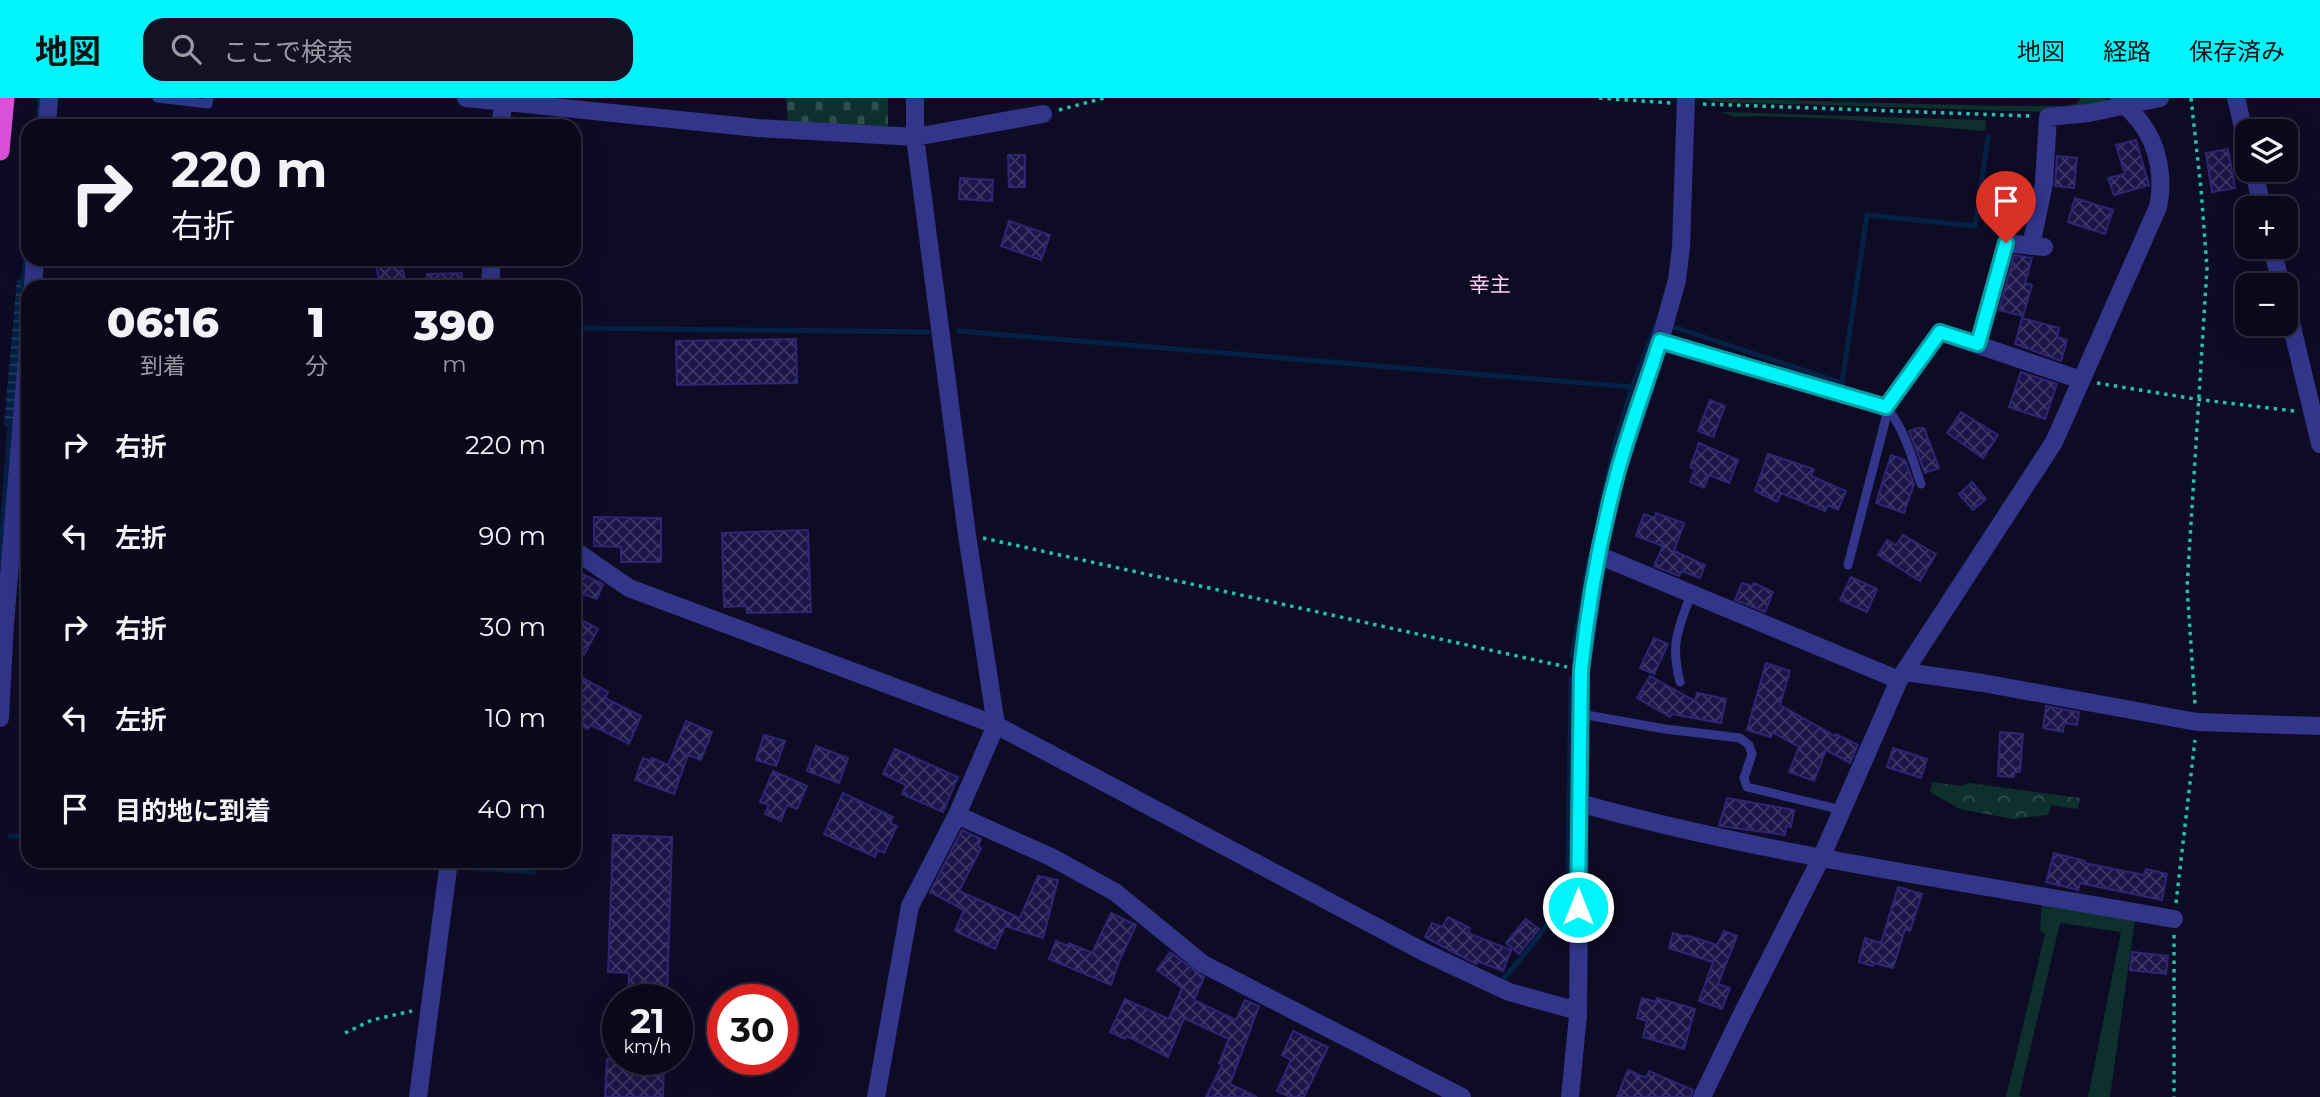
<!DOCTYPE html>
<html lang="ja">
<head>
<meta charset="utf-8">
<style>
  :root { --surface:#0a091c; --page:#131225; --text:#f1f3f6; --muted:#999aa3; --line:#2a2a3b; --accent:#00f5fb }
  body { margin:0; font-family:Montserrat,"Noto Sans JP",sans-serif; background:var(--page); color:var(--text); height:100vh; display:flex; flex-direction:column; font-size:26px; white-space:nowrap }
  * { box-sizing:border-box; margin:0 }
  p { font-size:23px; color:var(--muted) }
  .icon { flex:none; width:38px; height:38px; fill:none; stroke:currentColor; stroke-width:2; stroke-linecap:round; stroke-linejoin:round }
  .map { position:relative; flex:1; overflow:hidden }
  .side { position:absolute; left:21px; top:182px; width:560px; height:588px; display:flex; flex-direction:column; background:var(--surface); border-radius:21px; box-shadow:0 7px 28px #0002,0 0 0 2px var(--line) }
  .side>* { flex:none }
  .guide { position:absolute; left:21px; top:21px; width:560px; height:147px; border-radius:21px; box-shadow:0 7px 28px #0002,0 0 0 2px var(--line); background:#0a091c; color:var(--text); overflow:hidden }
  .controls { position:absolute; left:2235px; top:21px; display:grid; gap:14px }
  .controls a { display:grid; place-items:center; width:63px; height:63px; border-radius:14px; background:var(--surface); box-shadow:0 7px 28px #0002,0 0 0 2px var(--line); font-size:35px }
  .speed { position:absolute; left:602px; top:886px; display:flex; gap:14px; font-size:35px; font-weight:700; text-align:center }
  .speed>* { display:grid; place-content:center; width:91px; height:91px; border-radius:50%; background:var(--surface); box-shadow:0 7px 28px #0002,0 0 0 2px var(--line); line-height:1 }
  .speed small { font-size:18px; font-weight:400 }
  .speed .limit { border:10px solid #d22; background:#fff; color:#111 }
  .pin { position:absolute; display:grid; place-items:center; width:60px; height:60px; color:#fff; margin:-72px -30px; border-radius:50% 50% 50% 0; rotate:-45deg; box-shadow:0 0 7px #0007 }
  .pin .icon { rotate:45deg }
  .me { position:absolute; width:77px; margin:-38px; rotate:0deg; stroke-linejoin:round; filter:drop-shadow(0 0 5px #0008) }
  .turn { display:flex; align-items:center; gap:24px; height:147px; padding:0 35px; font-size:32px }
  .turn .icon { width:91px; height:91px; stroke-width:2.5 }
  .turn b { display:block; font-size:49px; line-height:60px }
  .eta { display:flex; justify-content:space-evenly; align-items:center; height:119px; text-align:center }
  .eta b { font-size:42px; font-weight:800; line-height:49px }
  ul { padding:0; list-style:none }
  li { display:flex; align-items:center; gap:21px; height:91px; padding:0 35px }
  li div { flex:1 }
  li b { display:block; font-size:26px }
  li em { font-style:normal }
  header { display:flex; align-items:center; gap:42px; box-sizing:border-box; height:98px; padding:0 35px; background:var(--accent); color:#111 }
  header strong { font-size:33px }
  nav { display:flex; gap:38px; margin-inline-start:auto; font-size:24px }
  .search { width:490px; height:63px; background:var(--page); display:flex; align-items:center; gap:18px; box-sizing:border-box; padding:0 24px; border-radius:21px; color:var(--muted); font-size:26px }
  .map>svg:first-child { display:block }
</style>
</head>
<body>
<header>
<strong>地図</strong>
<div class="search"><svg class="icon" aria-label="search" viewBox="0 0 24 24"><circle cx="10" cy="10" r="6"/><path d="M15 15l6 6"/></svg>ここで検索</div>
<nav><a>地図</a><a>経路</a><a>保存済み</a></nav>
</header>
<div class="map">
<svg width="2320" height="999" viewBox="0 0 2320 999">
  <defs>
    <pattern id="forest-crowns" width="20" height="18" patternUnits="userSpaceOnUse" patternTransform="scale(1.75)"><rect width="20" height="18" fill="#0e302c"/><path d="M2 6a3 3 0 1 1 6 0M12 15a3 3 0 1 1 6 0" fill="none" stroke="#304d4c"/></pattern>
    <pattern id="cemetery-stones" width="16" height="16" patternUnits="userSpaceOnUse" patternTransform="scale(1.75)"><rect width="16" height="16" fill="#0e302c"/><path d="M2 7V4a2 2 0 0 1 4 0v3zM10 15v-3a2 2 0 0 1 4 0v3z" fill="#304d4c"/></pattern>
    <pattern id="water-rules" width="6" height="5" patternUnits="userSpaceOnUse" patternTransform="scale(1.75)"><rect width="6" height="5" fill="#042146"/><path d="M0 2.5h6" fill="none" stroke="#284062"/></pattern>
    <pattern id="building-cross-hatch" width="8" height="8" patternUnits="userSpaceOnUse" patternTransform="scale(1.75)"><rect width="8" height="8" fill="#1c1648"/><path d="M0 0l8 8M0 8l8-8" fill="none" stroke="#3c3763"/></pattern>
  </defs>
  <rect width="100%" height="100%" fill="#0e0c25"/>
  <path fill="#0e302c" d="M 1703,0 L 1997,8 L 2067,8 L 2078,5 L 2080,0 L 2106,0 L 2104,6 L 2053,14 L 1715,4 Z
    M 1721,14 L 1986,22 L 1985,33 L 1839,21 L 1756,18 L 1735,19 Z
    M 2042,805 L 2135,822 L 2110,999 L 2088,999 L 2121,834 L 2060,825 L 2019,998 L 2024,999 L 2006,999 L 2045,836 L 2040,833 Z"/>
  <path fill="url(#forest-crowns)" d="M 1932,684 L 1961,688 L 1969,685 L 2080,700 L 2078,711 L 2051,707 L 2048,717 L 2013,721 L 1960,711 L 1930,694 Z"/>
  <path fill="url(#cemetery-stones)" d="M 786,0 L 888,0 L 888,31 L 788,25 Z"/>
  <path fill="url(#water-rules)" d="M 28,179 L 16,328 L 4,327 L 17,182 Z"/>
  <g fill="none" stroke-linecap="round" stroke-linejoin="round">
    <path stroke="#042146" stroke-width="5" d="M 38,28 L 40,0
      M 47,185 L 76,189
      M 23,187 L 28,134
      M 1674,229 L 1842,285 L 1867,117 L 1975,128 L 1988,39
      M 574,230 L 928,234
      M 959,233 L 1632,289 L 1657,225
      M 1600,410 L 1617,338 L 1632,289
      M 0,466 L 10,323
      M 1572,558 L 1589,461
      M 10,738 L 28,739
      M 377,763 L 435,767
      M 461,769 L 533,774 L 533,763
      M 1502,883 C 1529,850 1559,820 1568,778 L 1571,580"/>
  </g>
  <path fill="url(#building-cross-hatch)" stroke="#2f2577" stroke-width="2" d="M 2136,42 L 2149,87 L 2114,97 L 2108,80 L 2125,76 L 2116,47 Z
    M 2228,51 L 2235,90 L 2212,94 L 2206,55 Z
    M 1008,57 L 1025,57 L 1025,89 L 1009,89 Z
    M 2057,58 L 2077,60 L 2074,90 L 2055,88 Z
    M 960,80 L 993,82 L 992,103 L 959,101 Z
    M 2075,100 L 2113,112 L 2105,136 L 2068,124 Z
    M 1009,123 L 1050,137 L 1041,162 L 1001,148 Z
    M 2014,157 L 2032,160 L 2025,185 L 2032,187 L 2023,218 L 1999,212 Z
    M 374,161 L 400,161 L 407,189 L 381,189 Z
    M 462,175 L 462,189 L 428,189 L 427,176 Z
    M 2022,220 L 2059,230 L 2057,239 L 2067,242 L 2061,263 L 2015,246 Z
    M 796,241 L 797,285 L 677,287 L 676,243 Z
    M 2021,274 L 2057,286 L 2045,321 L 2009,309 Z
    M 1710,302 L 1725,308 L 1713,339 L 1698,333 Z
    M 1961,314 L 1998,337 L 1983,360 L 1947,335 Z
    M 1918,330 L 1924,330 L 1939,370 L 1925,375 L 1909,333 Z
    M 1699,345 L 1738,362 L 1729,385 L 1709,377 L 1704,390 L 1690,384 L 1695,371 L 1690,369 Z
    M 1768,356 L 1814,371 L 1811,378 L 1846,393 L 1838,412 L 1828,407 L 1825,413 L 1781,395 L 1777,404 L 1755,393 Z
    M 1891,357 L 1905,362 L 1914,386 L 1904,415 L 1876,405 Z
    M 1972,384 L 1986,401 L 1973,412 L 1959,396 Z
    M 1656,415 L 1684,425 L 1674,453 L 1705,467 L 1700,480 L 1682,473 L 1679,478 L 1654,468 L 1663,448 L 1636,438 L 1644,416 L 1655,420 Z
    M 594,419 L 661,420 L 661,464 L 621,464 L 621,449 L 594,448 Z
    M 808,432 L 811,514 L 747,515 L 746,508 L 724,509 L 722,435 Z
    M 1903,437 L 1936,456 L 1920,483 L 1878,457 L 1887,442 L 1896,447 Z
    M 580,475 L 603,486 L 597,501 L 574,493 Z
    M 1851,479 L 1877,491 L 1867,514 L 1840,502 Z
    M 1742,485 L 1752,488 L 1754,485 L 1773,494 L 1765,514 L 1735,502 Z
    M 574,518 L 598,531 L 584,557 L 574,552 Z
    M 1654,540 L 1668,546 L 1654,576 L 1640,570 Z
    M 1766,565 L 1790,573 L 1780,607 L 1835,638 L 1836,636 L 1858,647 L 1850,665 L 1826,652 L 1814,683 L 1789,674 L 1799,649 L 1772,634 L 1771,639 L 1747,632 Z
    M 579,578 L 608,594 L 605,600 L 641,618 L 629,646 L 591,627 L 588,631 L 574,624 L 574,588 Z
    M 1650,578 L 1695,603 L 1697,595 L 1726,601 L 1721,625 L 1672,616 L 1670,619 L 1637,600 Z
    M 2046,608 L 2079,614 L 2077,627 L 2064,625 L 2063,634 L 2043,630 Z
    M 686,623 L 712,634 L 701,662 L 688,657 L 674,696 L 635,682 L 643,660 L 651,663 L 652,660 L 668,667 Z
    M 2000,634 L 2023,636 L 2020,674 L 2014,674 L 2014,679 L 1998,678 Z
    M 764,637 L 785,643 L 776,668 L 756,662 Z
    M 816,648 L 848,660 L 839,685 L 807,673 Z
    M 1893,650 L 1927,661 L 1921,680 L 1887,669 Z
    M 895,651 L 958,679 L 943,714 L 902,696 L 906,687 L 883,676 Z
    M 773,673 L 807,688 L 797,711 L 787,707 L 781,723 L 765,716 L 769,707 L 760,704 Z
    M 843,695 L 893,719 L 890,725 L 897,728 L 884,755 L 878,752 L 875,759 L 824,736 Z
    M 1727,700 L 1794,712 L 1791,729 L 1786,728 L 1785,737 L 1719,728 Z
    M 962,732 L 981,741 L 978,749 L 981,750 L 959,793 L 1020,820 L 1038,778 L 1058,782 L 1043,840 L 1005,828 L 995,851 L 955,833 L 964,812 L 930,794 Z
    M 613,737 L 672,739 L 667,901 L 628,901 L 629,875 L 608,874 Z
    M 2054,755 L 2085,763 L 2085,765 L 2144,777 L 2146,771 L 2167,776 L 2162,802 L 2080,785 L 2078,792 L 2046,784 Z
    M 1898,789 L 1922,796 L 1910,833 L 1905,831 L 1893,870 L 1874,865 L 1873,868 L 1859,864 L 1865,840 L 1881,845 Z
    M 1111,815 L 1136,827 L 1118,866 L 1111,887 L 1049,861 L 1056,843 L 1068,848 L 1069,845 L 1092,855 Z
    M 1448,819 L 1470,830 L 1468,835 L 1511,852 L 1503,873 L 1477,863 L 1476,866 L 1425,839 L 1432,825 L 1442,829 Z
    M 1526,821 L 1539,831 L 1519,856 L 1506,845 Z
    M 1724,833 L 1737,838 L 1718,886 L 1730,890 L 1722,911 L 1699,903 L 1713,864 L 1669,850 L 1673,835 L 1686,839 L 1686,837 L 1717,847 Z
    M 1170,854 L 1204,879 L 1194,902 L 1236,922 L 1245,902 L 1259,908 L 1230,986 L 1257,999 L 1206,999 L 1222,967 L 1219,965 L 1229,941 L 1184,920 L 1168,959 L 1127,938 L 1125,941 L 1110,934 L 1125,901 L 1169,921 L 1182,890 L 1157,872 Z
    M 2132,854 L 2168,858 L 2166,876 L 2130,872 Z
    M 1642,900 L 1656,904 L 1657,900 L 1695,911 L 1684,951 L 1643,939 L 1647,923 L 1637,920 Z
    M 1293,933 L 1328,949 L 1304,999 L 1290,999 L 1277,993 L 1291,962 L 1282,957 Z
    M 607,961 L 664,961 L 663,999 L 605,999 Z
    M 1628,972 L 1646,980 L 1649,973 L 1693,992 L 1691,999 L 1617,999 Z"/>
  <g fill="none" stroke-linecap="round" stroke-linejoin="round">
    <path stroke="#21c2ac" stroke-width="3.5" stroke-dasharray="3.5 5" stroke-linecap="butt" d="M 1599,0 L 1671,5
      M 2191,0 L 2201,91 L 2207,170 L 2187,489 L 2195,606
      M 1703,6 L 2031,18
      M 1059,12 L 1104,0
      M 2097,285 L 2195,301 L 2294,313
      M 983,440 L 1567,569
      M 2176,805 L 2195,642
      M 2174,837 L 2174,999
      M 345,935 L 372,922 L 412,913"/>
    <path stroke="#323589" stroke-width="9" d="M 157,0 L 208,6 L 209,0
      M 1887,310 C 1905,332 1912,360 1921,386
      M 1848,467 L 1887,316 L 1886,309
      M 1680,584 C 1670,545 1678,532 1691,496
      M 1581,616 L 1665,631 L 1740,640 L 1749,647 L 1752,656 L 1744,680 L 1747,689 L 1842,712"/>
    <path stroke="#323589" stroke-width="18" d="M 466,0 L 758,30 L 915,39 L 1043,16
      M 47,28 L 49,0
      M 501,28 L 503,0
      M 2031,148 L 2044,85 L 2048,19 L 2089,15 L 2160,0
      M 33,189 L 35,161
      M 490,189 L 492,161
      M 1660,243 L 1886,309 L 1940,234 L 2081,282
      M 1978,246 L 2006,145 L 2044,149
      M 574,452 L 629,490 L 996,627 L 1424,854 L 1509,894 L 1578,913
      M 1598,457 L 1899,582
      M 1905,574 L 1983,585 L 2197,624 L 2320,628
      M 0,620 L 5,526 L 28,249
      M 1579,705 C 1774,759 1975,785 2174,821
      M 957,717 L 1051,759 L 1115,794 L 1203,866 L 1462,999
      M 418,999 L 449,763
      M 876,999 L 910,808 L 957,717 L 996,627 L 967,437 L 915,39 L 915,0
      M 1570,999 L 1578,917 L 1581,572 L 1598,457 L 1617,375 L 1660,243 L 1677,182 L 1681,149 L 1686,0
      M 1702,999 L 1741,918 L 1821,760 L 1899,582 L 2054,344 L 2158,109 C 2164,82 2159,48 2141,25 C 2135,16 2126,9 2119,0"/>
    <path stroke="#323589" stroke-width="18" d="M 2236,0 L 2247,46
      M 2253,72 L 2263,110
      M 2272,149 L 2281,187
      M 2286,204 L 2320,346"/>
    <path stroke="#d951d7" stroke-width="19" d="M 0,53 L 5,0"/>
  </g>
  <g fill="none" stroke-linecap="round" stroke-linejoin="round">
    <defs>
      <path id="route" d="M 1578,809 L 1581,572 C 1588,506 1600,440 1617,376 C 1629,331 1646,287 1660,243 L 1886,309 L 1940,234 L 1978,246 L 2006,145"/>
    </defs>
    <use href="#route" stroke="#009fa3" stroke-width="18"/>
    <use href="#route" stroke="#00f5fb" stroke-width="12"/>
  </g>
  <g text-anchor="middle" stroke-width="7" stroke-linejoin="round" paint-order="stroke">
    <g font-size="21" fill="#ffd2f2" stroke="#0e0c25">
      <text x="1490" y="194">幸主</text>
    </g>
  </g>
</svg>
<div class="controls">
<a><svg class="icon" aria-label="layers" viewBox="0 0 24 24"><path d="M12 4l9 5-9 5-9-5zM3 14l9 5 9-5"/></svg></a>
<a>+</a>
<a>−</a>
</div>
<div class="speed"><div>21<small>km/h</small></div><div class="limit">30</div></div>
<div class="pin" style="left:2006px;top:145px;background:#d93025"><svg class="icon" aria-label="arrive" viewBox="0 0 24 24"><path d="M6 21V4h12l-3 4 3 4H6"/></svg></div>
<svg class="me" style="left:1578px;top:809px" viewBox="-20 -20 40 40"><circle r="17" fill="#00f5fb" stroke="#fff" stroke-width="3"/><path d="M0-11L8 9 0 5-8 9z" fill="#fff"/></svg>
<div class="guide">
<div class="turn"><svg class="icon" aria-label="right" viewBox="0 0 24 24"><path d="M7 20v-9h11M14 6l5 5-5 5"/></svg><div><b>220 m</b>右折</div></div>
</div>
<section class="side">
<div class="eta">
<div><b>06:16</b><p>到着</p></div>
<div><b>1</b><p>分</p></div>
<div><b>390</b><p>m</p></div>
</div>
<ul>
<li><svg class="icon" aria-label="right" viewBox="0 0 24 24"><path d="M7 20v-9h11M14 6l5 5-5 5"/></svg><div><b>右折</b></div><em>220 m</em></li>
<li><svg class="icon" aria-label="left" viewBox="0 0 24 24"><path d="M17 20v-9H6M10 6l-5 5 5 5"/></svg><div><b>左折</b></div><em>90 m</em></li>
<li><svg class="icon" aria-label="right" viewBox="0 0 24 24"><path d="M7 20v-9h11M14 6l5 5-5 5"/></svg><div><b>右折</b></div><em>30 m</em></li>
<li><svg class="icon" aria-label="left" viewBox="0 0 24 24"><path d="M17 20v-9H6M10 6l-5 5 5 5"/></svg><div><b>左折</b></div><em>10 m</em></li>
<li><svg class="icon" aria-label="arrive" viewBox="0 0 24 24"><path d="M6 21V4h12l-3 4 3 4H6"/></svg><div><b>目的地に到着</b></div><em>40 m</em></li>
</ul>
</section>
</div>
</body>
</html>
